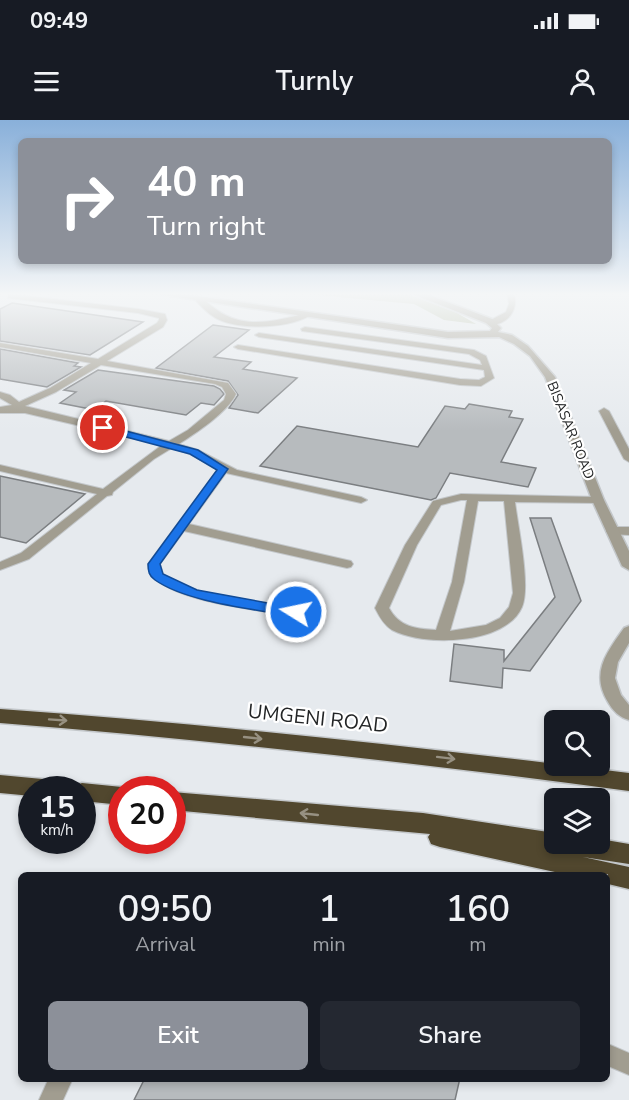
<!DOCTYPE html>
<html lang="en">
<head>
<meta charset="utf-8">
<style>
  :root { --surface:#171b24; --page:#242831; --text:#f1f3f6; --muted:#9ea1a6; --accent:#8c9099 }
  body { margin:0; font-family:"Nunito Sans",sans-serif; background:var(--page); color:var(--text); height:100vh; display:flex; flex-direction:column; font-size:22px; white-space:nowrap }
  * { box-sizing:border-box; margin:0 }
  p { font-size:20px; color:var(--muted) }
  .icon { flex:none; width:33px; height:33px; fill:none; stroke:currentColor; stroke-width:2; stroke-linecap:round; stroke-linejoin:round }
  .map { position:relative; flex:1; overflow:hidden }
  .sheet { position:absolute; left:18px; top:752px; width:592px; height:210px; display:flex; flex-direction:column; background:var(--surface); border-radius:9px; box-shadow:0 3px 9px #0003 }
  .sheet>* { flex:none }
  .guide { position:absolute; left:18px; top:18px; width:594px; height:126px; border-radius:9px; box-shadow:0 3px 9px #0003; background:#8c9099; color:#fff; overflow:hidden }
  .tools { position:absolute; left:544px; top:590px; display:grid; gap:12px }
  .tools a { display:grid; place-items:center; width:66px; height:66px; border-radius:9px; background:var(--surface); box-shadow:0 3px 9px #0003; font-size:30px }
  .speed { position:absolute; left:18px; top:656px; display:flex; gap:12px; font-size:30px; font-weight:700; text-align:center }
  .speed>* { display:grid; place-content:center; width:78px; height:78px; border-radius:50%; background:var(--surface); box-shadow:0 3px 9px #0003; line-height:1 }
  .speed small { font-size:15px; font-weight:400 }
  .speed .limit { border:9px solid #d22; background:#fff; color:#111 }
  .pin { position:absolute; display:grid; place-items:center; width:51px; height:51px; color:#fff; margin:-26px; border:3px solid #fff; border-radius:50%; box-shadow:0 2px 6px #0007 }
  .me { position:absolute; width:66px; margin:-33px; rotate:280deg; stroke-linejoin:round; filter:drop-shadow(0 0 4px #0008) }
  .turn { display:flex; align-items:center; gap:21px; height:126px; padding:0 30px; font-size:27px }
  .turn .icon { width:78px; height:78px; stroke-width:2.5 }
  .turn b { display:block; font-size:42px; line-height:51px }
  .eta { display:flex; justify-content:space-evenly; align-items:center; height:102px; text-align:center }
  .eta b { font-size:36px; font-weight:600; line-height:42px }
  .action { display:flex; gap:12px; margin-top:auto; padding:12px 30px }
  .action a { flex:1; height:69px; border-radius:9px; background:var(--accent); color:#fff; font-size:24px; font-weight:600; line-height:69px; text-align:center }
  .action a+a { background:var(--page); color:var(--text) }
  .status { display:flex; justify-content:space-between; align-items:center; height:42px; padding:0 30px; background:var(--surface); direction:ltr }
  .status svg { height:16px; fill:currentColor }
  header { display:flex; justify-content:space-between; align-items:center; height:78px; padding:0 30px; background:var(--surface); font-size:27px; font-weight:600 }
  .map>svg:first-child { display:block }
</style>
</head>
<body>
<div class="status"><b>09:49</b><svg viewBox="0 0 49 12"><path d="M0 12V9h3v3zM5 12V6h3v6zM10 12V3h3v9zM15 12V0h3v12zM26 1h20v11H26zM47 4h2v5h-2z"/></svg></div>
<header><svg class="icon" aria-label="menu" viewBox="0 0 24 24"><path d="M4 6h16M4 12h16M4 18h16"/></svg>Turnly<svg class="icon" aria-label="person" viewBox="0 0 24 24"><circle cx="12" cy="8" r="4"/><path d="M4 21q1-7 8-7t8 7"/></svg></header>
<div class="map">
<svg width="629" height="980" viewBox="0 0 629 980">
  <rect width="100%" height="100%" fill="#e6eaee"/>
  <path fill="#b7bea5" d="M 295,173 L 405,173 L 457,193 L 476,204 L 444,200 L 414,184 Z"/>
  <path fill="#b7bbbe" stroke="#7b7e81" stroke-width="1.5" d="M 12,183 L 143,202 L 90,235 L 0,221 L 0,189 Z
    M 213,205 L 249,210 L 214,237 L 251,242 L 243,249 L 297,258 L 258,293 L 229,288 L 238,275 L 228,261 L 156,248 Z
    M 0,229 L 78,243 L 74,246 L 81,247 L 47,267 L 0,259 Z
    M 98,250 L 214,266 L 220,269 L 224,274 L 214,285 L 201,283 L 186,295 L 106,281 L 95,290 L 60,283 L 76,272 L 64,270 Z
    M 469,284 L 512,291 L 509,297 L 523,299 L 501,342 L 536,348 L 528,367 L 450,353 L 436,378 L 431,380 L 260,346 L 297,306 L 418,327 L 445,286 L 465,289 Z
    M 0,356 L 85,374 L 26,423 L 0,417 Z
    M 530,398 L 551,398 L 581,481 L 530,551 L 503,548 L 502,568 L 450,561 L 454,524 L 504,530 L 504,541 L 555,477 Z
    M 145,958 L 460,958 L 455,980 L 134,980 Z"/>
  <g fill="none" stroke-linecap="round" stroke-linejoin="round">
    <defs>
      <path id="lane" d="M 507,173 L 514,173 C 519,191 507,205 489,205 L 489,201 L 506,192 L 509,184 Z
        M 11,174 L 138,189 L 165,194 L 167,200 L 163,207 L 107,241 L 228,263 L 236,274 C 228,292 196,313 179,324 L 198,330 L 237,350 L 361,377 L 367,380 L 361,383 L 226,353 L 189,404 L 351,441 L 353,444 L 351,447 L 347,448 L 184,411 L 160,444 L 163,454 C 201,479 252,481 296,488 L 303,492 L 296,496 C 266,491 149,481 148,444 L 218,349 L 190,334 L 172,328 L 154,339 L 113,372 L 112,375 L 107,376 L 29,439 L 0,450 L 0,442 L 21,433 L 97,374 L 0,351 L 0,345 L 103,369 L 162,325 L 25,293 L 0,293 L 0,287 L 12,285 L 0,278 L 0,272 L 10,275 L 19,282 L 50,268 L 91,243 L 0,227 L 0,223 L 98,239 L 157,203 L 159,200 L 159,198 L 138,193 L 8,178 L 8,174 ZM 101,245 L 215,264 L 222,267 L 226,274 L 224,280 L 188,310 L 169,321 L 25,286 L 56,272 Z
        M 196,177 L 202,177 C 234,211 265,204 307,193 L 311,195 C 290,208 246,210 222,201 C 211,197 204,189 196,181 Z
        M 305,207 L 474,230 L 486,236 L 494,258 L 481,266 L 460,265 L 238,229 L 234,227 L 238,225 L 460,259 L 479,260 L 485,257 L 484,250 L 259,217 L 255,215 L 259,213 L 482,245 L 480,240 L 469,234 L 302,211 L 301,209 Z
        M 604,288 L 609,291 L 629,329 L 629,342 L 624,339 L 599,291 Z
        M 461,374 L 598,377 L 604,380 L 598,383 L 515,382 C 518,407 531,466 522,487 C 506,525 424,527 392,510 C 384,505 379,496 375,488 L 405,425 L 433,381 ZM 461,380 L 467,380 L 452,462 L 436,510 C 416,509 399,507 389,488 L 417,425 L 441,385 ZM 478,381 L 504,381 L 513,473 L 509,487 L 500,498 L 486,505 L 450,511 L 464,462 Z
        M 612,407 L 629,407 L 629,415 L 608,414 L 606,411 L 608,408 Z
        M 608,924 L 629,933 L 629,955 L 608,946 Z
        M 49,958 L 73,958 L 63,980 L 39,980 Z"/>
      <path id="street" d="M 151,173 L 175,173 L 448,212 L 490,211 L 492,208 L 486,203 L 410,173 L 423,173 L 492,199 L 501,208 L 498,212 L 512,215 L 528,226 L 555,257 L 604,380 L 629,431 L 629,450 L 622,446 L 592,380 L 545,257 L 530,236 L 514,224 L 499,217 L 448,218 Z
        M 629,506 L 629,523 L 618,542 L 615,558 L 621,575 L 629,585 L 629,600 C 619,597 613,591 608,582 C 590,553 607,532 624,508 Z"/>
      <path id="highway" d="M 0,589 C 210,604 421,627 629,653 L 629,671 C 420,643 210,620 0,603 Z
        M 0,655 L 53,660 L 61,663 L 64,669 L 32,669 L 32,676 L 0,673 Z
        M 82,663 L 122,667 L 128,669 L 122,669 L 122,685 L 82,681 L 82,669 L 72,669 L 74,666 Z
        M 172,672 L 423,693 L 555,713 L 555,723 L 600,723 L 600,719 L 629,724 L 629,744 L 583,737 L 629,747 L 629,769 L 608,764 L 608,754 L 564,754 L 440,727 L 431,724 L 428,717 L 430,714 L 172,690 Z"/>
    </defs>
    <use href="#lane" stroke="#c3c7ca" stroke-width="2"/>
    <use href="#street" stroke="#c3c7ca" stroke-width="3"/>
    <use href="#highway" stroke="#c3c7ca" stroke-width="3"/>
    <use href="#lane" fill="#a19d90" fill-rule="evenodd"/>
    <use href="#street" fill="#a19d90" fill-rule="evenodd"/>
    <use href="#highway" fill="#51472e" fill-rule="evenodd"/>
  </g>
  <defs><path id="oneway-shaft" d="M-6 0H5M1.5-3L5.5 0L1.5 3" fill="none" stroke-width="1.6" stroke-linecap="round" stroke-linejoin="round" transform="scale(1.5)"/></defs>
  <g stroke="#979182">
    <use href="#oneway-shaft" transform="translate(58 600) rotate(4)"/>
    <use href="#oneway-shaft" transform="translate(253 618) rotate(6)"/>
    <use href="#oneway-shaft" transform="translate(446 638) rotate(7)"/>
    <use href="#oneway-shaft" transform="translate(309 694) rotate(-174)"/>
  </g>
  <linearGradient id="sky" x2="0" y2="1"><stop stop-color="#89b0da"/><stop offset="0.56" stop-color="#f4f6f7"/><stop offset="1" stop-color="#f4f6f7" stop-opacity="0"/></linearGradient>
  <rect width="629" height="311" fill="url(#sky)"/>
  <path fill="#1a73e8" stroke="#114b97" stroke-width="1.5" d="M 103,305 L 198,330 L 228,349 L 160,444 L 163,454 L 197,470 L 301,489 L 303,492 L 301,495 L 296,497 C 256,489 188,483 155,460 C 149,456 148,451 148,444 L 217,350 L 190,334 L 100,310 L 98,308 Z"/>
  <g text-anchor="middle" stroke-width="4.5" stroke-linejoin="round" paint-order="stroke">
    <g font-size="14" fill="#232526" stroke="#fff">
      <text transform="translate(571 310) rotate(68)" y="5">BISASAR ROAD</text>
    </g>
    <g font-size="20" fill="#232526" stroke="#fff">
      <text transform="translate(318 598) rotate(6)" y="7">UMGENI ROAD</text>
    </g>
  </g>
</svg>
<div class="tools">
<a><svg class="icon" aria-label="search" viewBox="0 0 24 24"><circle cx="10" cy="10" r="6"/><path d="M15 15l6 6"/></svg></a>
<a><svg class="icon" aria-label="layers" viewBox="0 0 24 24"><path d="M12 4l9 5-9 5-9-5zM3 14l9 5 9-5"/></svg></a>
</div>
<div class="speed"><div>15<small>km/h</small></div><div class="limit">20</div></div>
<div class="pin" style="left:103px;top:308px;background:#d93025"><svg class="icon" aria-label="arrive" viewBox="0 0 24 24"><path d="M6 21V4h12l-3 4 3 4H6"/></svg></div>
<svg class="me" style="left:296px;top:492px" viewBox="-20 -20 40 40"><circle r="17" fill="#1a73e8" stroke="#fff" stroke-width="3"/><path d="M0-11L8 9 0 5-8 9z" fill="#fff"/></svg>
<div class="guide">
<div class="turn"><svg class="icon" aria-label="right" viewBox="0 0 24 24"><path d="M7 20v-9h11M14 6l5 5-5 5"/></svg><div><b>40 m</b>Turn right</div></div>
</div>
<section class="sheet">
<div class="eta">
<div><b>09:50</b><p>Arrival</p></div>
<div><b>1</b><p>min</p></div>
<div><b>160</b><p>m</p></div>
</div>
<div class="action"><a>Exit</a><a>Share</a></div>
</section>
</div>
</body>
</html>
